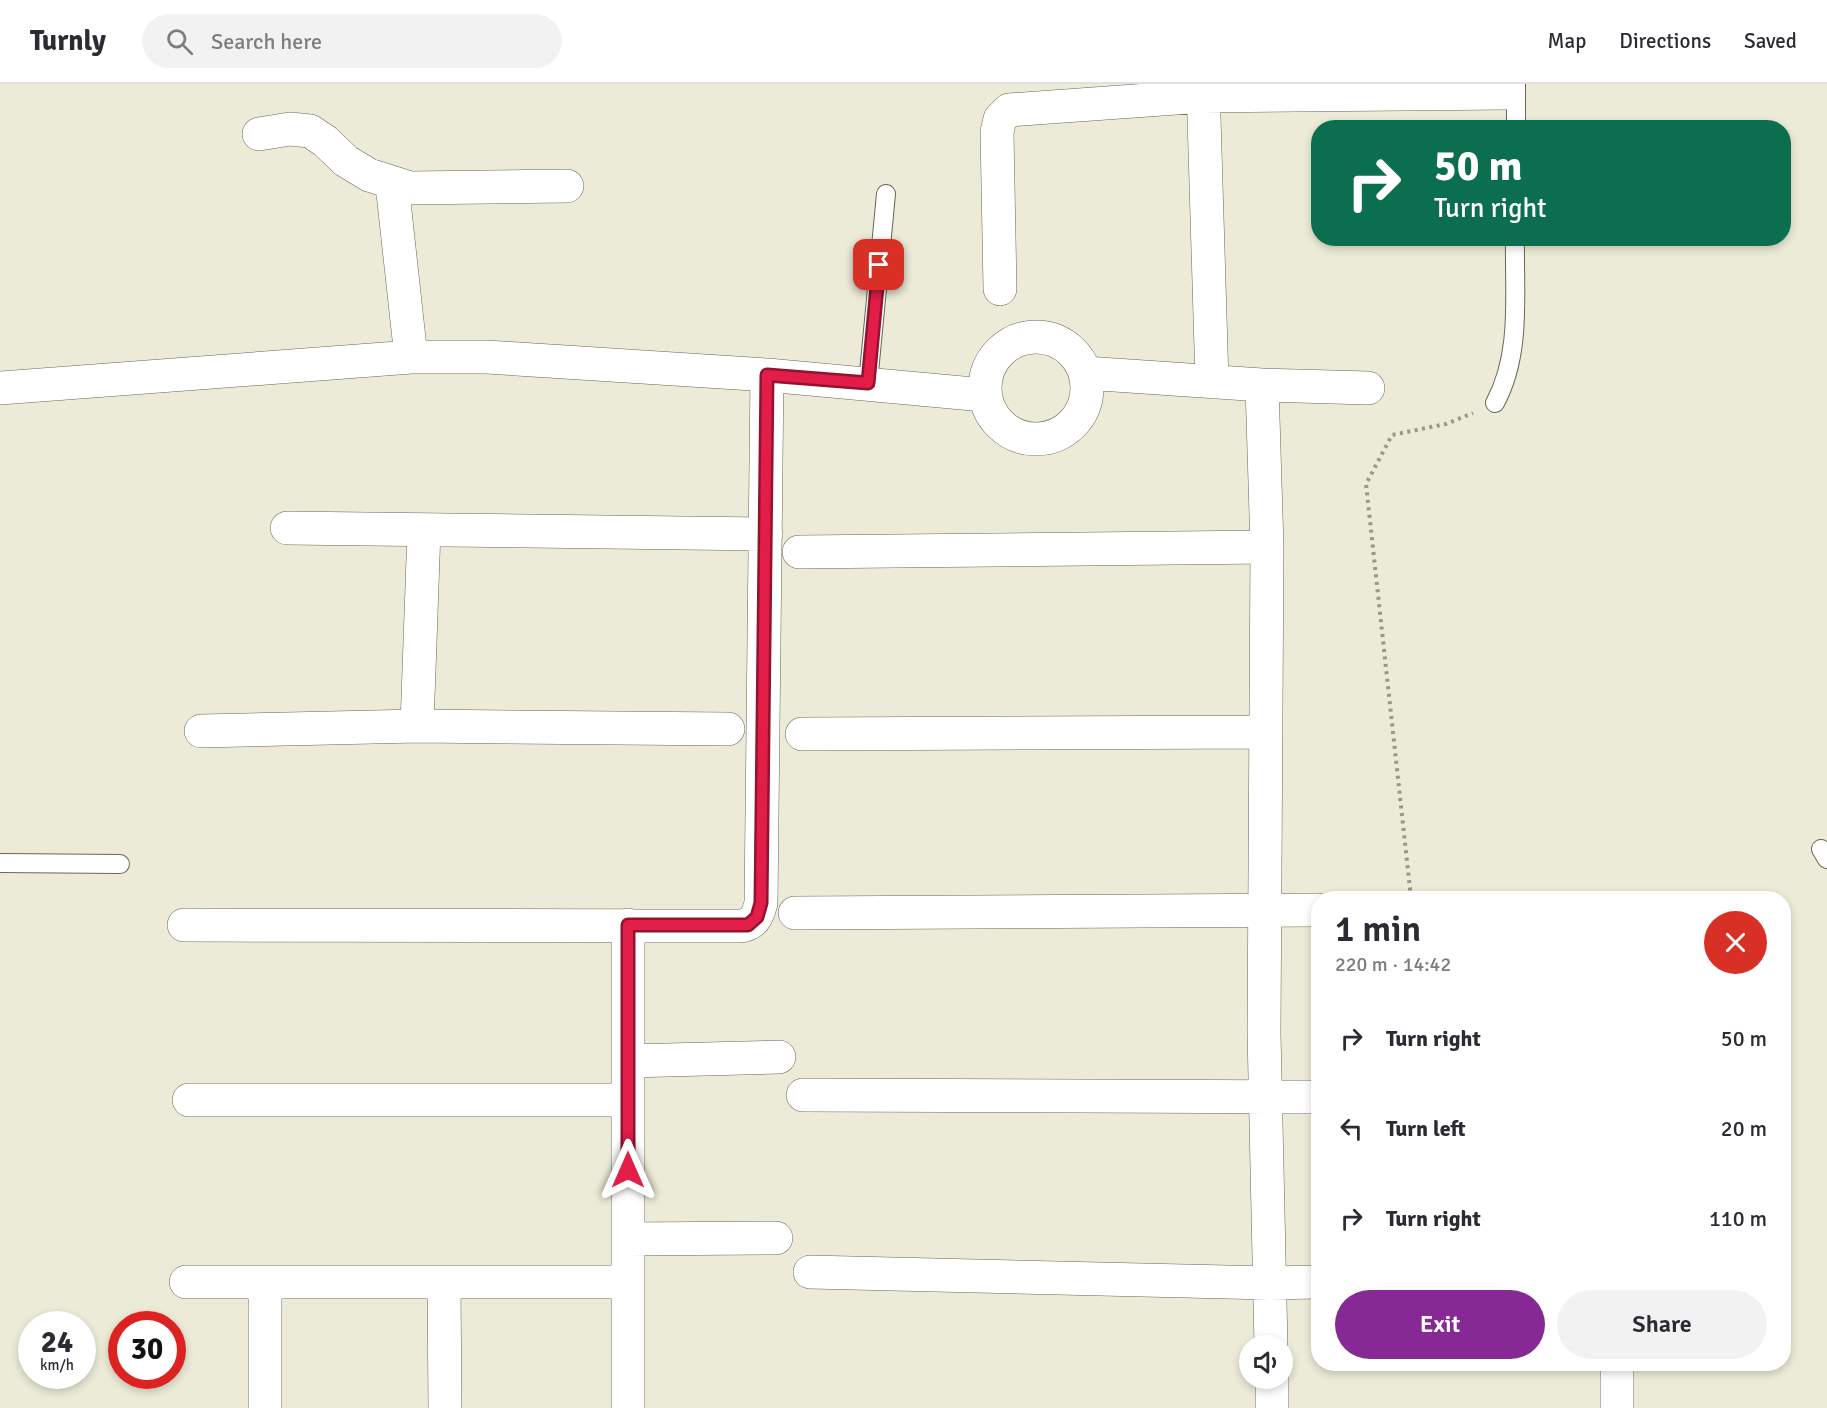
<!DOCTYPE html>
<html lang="en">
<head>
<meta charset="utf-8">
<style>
  :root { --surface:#fff; --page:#f2f2f3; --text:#2b2b33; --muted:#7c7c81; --line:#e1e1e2; --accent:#862994 }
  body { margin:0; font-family:Signika,sans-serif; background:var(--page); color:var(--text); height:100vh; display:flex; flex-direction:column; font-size:22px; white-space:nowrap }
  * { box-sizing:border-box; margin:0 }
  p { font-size:20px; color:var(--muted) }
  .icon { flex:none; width:33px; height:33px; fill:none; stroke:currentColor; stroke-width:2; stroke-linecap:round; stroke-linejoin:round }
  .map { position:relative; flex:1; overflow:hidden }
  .sheet { position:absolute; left:1311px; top:807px; width:480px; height:480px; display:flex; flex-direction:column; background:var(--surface); border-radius:24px; box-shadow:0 3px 9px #0003 }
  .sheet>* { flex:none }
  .hud { position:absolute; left:1311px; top:36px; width:480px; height:126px; border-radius:24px; box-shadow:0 3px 9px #0003; background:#0b6e4f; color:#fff; overflow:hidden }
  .fabs { position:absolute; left:1239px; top:1251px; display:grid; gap:12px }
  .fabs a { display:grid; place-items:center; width:54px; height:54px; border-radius:50%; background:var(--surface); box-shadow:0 3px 9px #0003; font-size:30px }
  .speed { position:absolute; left:18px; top:1227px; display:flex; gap:12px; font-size:30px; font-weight:700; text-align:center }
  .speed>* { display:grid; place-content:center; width:78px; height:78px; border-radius:50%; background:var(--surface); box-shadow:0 3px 9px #0003; line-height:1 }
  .speed small { font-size:15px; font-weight:400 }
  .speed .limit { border:9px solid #d22; background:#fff; color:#111 }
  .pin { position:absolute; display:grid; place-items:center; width:51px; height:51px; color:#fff; margin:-26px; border-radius:12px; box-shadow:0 3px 9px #0006 }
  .me { position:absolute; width:66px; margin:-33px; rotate:0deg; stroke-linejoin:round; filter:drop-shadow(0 0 4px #0008) }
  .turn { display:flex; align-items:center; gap:21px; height:126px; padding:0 24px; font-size:27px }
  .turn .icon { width:78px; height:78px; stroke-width:2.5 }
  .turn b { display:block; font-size:42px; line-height:51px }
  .round { display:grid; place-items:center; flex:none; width:63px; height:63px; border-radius:32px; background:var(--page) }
  .head { display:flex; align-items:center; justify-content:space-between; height:102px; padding:0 24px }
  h1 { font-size:36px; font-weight:600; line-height:45px }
  .button { display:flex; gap:12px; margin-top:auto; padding:12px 24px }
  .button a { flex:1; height:69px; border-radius:36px; background:var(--accent); color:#fff; font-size:24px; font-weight:600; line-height:69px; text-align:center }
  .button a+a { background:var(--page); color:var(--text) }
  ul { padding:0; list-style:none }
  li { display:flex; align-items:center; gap:18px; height:90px; padding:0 24px }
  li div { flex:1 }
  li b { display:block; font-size:22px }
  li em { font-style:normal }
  header { display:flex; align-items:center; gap:36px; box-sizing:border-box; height:84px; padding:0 30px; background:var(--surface); border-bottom:2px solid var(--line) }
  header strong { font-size:28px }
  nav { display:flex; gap:33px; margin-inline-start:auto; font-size:21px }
  .search { width:420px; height:54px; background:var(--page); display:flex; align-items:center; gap:15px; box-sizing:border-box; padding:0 21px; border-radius:33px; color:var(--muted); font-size:22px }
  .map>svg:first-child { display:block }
</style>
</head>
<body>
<header>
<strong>Turnly</strong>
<div class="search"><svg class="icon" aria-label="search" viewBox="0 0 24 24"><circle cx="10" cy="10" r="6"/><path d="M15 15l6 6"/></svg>Search here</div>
<nav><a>Map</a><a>Directions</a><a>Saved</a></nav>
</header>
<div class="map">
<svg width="1827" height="1324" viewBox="0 0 1827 1324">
  <rect width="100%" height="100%" fill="#ebebd7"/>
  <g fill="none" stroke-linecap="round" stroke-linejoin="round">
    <defs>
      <path id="service" d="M 1516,44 L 1516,0
        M 868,299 L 886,110
        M 1495,319 C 1522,269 1514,210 1515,154
        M 1821,765 L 1827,775
        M 0,779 L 120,780"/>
      <path id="minor" d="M 1203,0 L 1212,298
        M 259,50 L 290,45 L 310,47 L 325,57 L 346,77 L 369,91 L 410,104 L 567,102
        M 392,100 L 411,273
        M 1000,205 L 997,48 L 1000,35 L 1009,26 L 1204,12 L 1507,9
        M985 304a51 51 0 1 1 102 0a51 51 0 1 1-102 0Z
        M 1085,289 L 1262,301 L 1267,463 L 1264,949 L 1271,1262
        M 1262,301 L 1368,304
        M 0,304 L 411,273 L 487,273 L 767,291 L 984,311
        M 287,444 L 766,450
        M 799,468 L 1267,463
        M 417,642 L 424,446
        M 201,647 L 417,642 L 728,645
        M 802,650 L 1266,648
        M 795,829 L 1318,826
        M 184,841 L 740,842 C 754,841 758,831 761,819 L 767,291
        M 628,977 L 779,973
        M 803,1011 L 1318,1013
        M 189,1016 L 628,1016
        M 628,1155 L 776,1154
        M 810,1188 L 1269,1199 L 1318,1198
        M 186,1198 L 628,1198
        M 444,1198 L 445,1324
        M 1617,1280 L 1617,1324
        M 1272,1294 L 1272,1324
        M 265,1324 L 265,1198
        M 628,1324 L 628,841"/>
    </defs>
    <use href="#service" stroke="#686756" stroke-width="20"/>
    <use href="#minor" stroke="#686756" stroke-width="34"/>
    <path stroke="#979788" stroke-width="4" stroke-dasharray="3 4.5" stroke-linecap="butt" d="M 1411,814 L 1366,400 L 1392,351 L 1446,340 L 1473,329"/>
    <use href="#service" stroke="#fff" stroke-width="18"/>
    <use href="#minor" stroke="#fff" stroke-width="33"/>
  </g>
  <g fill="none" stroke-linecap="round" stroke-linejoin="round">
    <defs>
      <path id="route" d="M 628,1086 L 628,841 L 748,841 L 757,833 L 761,819 L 767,291 L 868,299 L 879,181"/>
    </defs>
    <use href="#route" stroke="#92132f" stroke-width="15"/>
    <use href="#route" stroke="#e11d48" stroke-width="10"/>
  </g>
</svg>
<div class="fabs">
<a><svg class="icon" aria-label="sound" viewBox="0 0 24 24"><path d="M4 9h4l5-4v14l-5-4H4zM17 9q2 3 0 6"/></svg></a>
</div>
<div class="speed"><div>24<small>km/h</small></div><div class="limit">30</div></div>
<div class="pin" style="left:879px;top:181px;background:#d93025"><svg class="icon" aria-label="arrive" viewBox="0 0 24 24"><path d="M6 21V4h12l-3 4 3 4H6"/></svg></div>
<svg class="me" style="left:628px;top:1086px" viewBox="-20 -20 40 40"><path d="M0-17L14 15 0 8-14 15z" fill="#e11d48" stroke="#fff" stroke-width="4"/></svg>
<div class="hud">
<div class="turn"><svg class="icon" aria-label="right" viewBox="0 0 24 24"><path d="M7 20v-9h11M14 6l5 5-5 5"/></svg><div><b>50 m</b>Turn right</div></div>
</div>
<section class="sheet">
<div class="head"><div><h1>1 min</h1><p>220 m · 14:42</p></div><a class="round" style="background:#d93025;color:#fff"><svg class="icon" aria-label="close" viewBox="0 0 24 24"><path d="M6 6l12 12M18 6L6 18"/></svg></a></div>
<ul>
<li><svg class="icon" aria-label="right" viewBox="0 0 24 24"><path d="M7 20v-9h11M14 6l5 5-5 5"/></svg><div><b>Turn right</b></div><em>50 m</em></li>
<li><svg class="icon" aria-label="left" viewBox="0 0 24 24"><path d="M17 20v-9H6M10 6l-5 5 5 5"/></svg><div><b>Turn left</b></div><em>20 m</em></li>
<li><svg class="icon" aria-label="right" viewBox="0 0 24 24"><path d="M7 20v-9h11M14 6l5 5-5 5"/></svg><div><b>Turn right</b></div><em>110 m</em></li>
</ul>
<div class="button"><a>Exit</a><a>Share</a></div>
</section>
</div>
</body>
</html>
